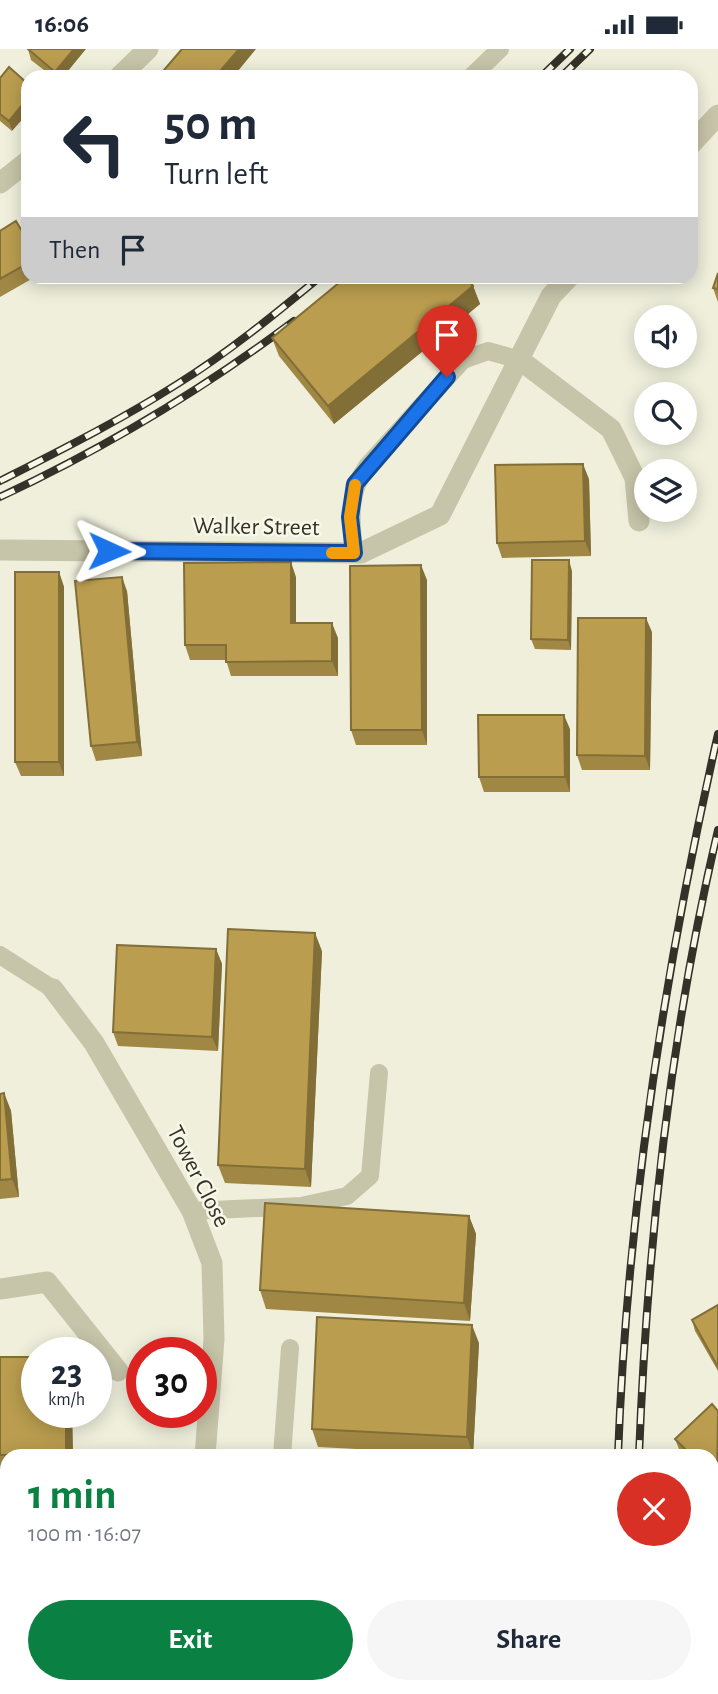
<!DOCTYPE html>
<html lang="en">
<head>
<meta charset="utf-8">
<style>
  :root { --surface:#fff; --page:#f6f6f7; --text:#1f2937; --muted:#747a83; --accent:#0b8043 }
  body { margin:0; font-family:"Alegreya Sans",sans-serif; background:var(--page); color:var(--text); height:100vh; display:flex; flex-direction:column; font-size:26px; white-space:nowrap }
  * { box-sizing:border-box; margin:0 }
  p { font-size:23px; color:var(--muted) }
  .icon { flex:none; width:38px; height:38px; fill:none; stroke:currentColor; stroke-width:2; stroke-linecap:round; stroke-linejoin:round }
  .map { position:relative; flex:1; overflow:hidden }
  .panel { position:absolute; left:0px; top:1400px; width:719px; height:245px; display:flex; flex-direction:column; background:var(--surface); border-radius:21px 21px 0 0; box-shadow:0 4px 18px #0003 }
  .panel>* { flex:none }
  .top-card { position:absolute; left:21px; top:21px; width:677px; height:214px; border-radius:21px; box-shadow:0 4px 18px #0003; background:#fff; color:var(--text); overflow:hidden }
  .controls { position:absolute; left:634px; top:256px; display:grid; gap:14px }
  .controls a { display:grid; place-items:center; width:63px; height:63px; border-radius:50%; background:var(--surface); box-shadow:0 4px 18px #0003; font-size:35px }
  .speed { position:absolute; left:21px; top:1288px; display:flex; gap:14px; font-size:35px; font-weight:700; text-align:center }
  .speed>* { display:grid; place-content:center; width:91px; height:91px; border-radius:50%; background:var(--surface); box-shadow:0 4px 18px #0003; line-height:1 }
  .speed small { font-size:18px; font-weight:400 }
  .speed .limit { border:10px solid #d22; background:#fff; color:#111 }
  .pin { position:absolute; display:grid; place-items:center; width:60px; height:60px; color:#fff; margin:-72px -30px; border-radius:50% 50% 50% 0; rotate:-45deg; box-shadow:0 0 7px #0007 }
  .pin .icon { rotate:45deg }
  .me { position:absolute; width:77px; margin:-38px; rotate:91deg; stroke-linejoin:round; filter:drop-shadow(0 0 5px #0008) }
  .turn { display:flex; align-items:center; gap:24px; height:147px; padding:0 28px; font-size:32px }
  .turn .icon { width:91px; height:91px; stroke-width:2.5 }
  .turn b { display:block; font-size:49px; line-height:60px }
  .then { display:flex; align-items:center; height:66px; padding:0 28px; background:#0003; gap:14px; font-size:26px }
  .round { display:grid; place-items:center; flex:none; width:74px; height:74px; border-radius:37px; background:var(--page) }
  .overview { display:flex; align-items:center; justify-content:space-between; height:119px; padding:0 28px }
  h1 { font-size:42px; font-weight:700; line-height:52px; color:var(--accent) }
  .button { display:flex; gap:14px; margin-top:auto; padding:14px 28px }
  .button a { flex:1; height:80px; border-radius:42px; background:var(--accent); color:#fff; font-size:28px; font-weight:700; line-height:80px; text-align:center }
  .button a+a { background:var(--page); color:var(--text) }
  .status { display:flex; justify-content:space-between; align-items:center; height:49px; padding:0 35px; background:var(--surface); direction:ltr }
  .status svg { height:19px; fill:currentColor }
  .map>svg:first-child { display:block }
</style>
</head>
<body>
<div class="status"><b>16:06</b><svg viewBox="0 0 49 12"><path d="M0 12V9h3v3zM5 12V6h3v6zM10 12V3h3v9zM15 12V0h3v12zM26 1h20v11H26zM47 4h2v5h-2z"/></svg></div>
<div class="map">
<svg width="718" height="1645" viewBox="0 0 718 1645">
  <rect width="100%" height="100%" fill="#efefdc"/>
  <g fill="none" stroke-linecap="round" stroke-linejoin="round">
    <path stroke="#c6c5a9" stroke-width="18" d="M 471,28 L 500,0
      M 354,504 C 351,470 347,446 367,417 L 463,311 L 488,302 L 520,311
      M 0,906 L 53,940
      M 192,1162 L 301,1157 L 347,1147 L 370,1127 L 379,1024
      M 282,1407 L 290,1299
      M 0,1641 L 90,1638
      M 409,1645 L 409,1638"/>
    <path stroke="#c6c5a9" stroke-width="21" d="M 119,28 L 148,0
      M 691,95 L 718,66
      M 0,134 L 28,112
      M 520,311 L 611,380 L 635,429 L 639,472
      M 0,501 L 361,504 L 440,466 L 551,247 L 569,228
      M 53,940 L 94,994 L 192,1162 L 212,1214 L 214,1290 L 205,1407
      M 0,1240 L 47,1233 L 118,1322
      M 180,1645 L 180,1638"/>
    <defs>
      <path id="rail" d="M 541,28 L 570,0
        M 561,28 L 590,0
        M 0,432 C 61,401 121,371 179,334 C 229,303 275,265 320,228
        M 0,448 C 105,399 202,341 294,272
        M 618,1407 C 627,1163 664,923 718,685
        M 639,1407 C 647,1197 670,985 718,781
        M 614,1645 L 614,1638
        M 634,1645 L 634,1638"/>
    </defs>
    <use href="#rail" stroke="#343228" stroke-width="8"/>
    <use href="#rail" stroke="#f7f8e8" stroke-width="5" stroke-dasharray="16" stroke-linecap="butt"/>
  </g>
  <path fill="#a08744" d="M 28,0 L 63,28 L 53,28 L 31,11 Z
    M 0,29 L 12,82 L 0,72 Z
    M 0,182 L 28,192 L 28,228 L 35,228 L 0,248 Z
    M 718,224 L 718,253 L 713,239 Z
    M 473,237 L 480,255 L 334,375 L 279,307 L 272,289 Z
    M 589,430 L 591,507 L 502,509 L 497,494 Z
    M 572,522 L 571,601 L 535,600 L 531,590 Z
    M 59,523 L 64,538 L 64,727 L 21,727 L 15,713 Z
    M 296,528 L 296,574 L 338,589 L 338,627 L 231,627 L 226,611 L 190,611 L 185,596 Z
    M 427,531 L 427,696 L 356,696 L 351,681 Z
    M 127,542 L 142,707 L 96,712 L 91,697 Z
    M 652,583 L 650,721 L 582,721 L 577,706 Z
    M 570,680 L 570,743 L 484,743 L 479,728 Z
    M 216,900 L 222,915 L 218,1002 L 118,997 L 113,983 Z
    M 322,902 L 311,1138 L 225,1134 L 218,1116 Z
    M 4,1044 L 11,1062 L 19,1148 L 0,1150 L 0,1045 Z
    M 469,1167 L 476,1185 L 470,1272 L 266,1260 L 260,1241 Z
    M 718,1256 L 718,1322 L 695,1282 L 692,1271 Z
    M 479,1294 L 473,1406 L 318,1398 L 312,1380 Z
    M 0,1308 L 72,1363 L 73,1407 L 7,1407 L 7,1532 L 0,1532 Z
    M 718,1362 L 718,1440 L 712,1434 L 712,1407 L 686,1407 L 679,1400 L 675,1390 Z
    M 712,1491 L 718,1576 L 712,1569 Z"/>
  <path fill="#826e37" d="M 74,0 L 86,0 L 63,28 L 57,28 L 55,23 Z
    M 239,0 L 256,0 L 233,28 L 215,28 Z
    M 28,49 L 28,64 L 12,82 L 9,72 Z
    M 473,237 L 480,255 L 334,375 L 328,357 Z
    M 583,415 L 589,430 L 591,507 L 585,492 Z
    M 569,511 L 572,522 L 571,601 L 568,591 Z
    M 291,513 L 296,528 L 296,589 L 291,574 Z
    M 421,516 L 427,531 L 427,696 L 422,681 Z
    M 59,523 L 64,538 L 64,727 L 59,713 Z
    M 122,528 L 127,542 L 142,707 L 137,693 Z
    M 646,569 L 652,583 L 650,721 L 645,707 Z
    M 332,574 L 338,589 L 338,627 L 332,612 Z
    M 564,666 L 570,680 L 570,743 L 565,728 Z
    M 315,884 L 322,902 L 311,1138 L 305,1120 Z
    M 216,900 L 222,915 L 218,1002 L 212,988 Z
    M 4,1044 L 11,1062 L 19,1148 L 12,1130 Z
    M 469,1167 L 476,1185 L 470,1272 L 464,1254 Z
    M 472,1276 L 479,1294 L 473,1406 L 467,1388 Z
    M 66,1363 L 72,1363 L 73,1407 L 67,1407 L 66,1405 Z
    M 718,1562 L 718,1576 L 714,1565 Z
    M 276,1638 L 282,1638 L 282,1645 L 276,1645 Z"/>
  <path fill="#ba9d4f" stroke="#826e37" stroke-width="2" d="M 28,0 L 74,0 L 55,23 Z
    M 182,0 L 239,0 L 215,28 L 158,28 Z
    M 9,18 L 28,35 L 28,49 L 9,72 L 0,65 L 0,29 Z
    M 16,172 L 28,192 L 28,214 L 0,230 L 0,182 Z
    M 718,224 L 718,240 L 713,239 Z
    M 346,228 L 465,228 L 473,237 L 328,357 L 272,289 Z
    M 583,415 L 585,492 L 497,494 L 495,416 Z
    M 532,511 L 569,511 L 568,591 L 531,590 Z
    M 291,513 L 291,574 L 332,574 L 332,612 L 226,613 L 226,596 L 185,596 L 184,514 Z
    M 421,516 L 422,681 L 351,681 L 350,517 Z
    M 15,523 L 59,523 L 59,713 L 15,713 Z
    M 122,528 L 137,693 L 91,697 L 75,532 Z
    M 578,569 L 646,569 L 645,707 L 577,706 Z
    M 478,666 L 564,666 L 565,728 L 479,728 Z
    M 228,880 L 315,884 L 305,1120 L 218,1116 Z
    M 117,896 L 216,900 L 212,988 L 113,983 Z
    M 4,1044 L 12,1130 L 0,1131 L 0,1045 Z
    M 265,1154 L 469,1167 L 464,1254 L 260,1241 Z
    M 718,1256 L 718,1318 L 692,1271 Z
    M 317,1268 L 472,1276 L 467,1388 L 312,1380 Z
    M 0,1308 L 37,1308 L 37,1363 L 66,1363 L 66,1405 L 0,1406 Z
    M 712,1355 L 718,1362 L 717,1433 L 712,1427 L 712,1407 L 692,1407 L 675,1390 Z
    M 0,1420 L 7,1420 L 7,1514 L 0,1514 Z
    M 715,1488 L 718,1492 L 718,1562 L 714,1565 L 712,1563 L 712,1491 Z
    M 214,1638 L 276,1638 L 276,1645 L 214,1645 Z"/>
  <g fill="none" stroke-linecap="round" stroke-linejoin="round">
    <defs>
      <path id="route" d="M 109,502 L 354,504 L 350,468 L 355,435 L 447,328"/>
    </defs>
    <use href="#route" stroke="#114b97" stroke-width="18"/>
    <use href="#route" stroke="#1a73e8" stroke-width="12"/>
    <path stroke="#f59e0b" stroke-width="12" d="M 332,504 L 354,504 L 350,468 L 355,436"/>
  </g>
  <g text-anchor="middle" stroke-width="5" stroke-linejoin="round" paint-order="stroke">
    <g font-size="24" fill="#343228" stroke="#f7f8e8">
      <text transform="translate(256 477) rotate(1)" y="8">Walker Street</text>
      <text transform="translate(199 1127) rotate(63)" y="8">Tower Close</text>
    </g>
  </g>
</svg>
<div class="controls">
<a><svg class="icon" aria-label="sound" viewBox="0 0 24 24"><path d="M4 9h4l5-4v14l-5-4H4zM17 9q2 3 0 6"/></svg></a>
<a><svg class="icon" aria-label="search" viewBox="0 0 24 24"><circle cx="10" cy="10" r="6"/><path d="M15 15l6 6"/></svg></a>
<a><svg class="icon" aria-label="layers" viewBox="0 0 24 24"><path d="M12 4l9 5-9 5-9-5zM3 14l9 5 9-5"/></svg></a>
</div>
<div class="speed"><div>23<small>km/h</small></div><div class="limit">30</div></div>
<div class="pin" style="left:447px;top:328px;background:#d93025"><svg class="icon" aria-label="arrive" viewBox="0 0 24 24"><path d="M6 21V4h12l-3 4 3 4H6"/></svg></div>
<svg class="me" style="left:109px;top:502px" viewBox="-20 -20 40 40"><path d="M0-17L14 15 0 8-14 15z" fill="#1a73e8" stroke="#fff" stroke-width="4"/></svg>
<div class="top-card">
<div class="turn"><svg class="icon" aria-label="left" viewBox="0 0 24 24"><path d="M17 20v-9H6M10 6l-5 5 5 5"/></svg><div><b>50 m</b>Turn left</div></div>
<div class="then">Then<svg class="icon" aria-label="arrive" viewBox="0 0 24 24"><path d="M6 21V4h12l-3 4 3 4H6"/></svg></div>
</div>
<section class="panel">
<div class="overview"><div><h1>1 min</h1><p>100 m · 16:07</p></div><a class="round" style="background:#d93025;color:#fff"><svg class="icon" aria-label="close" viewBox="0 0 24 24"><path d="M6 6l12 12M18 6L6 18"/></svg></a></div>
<div class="button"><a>Exit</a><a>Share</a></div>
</section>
</div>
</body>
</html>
